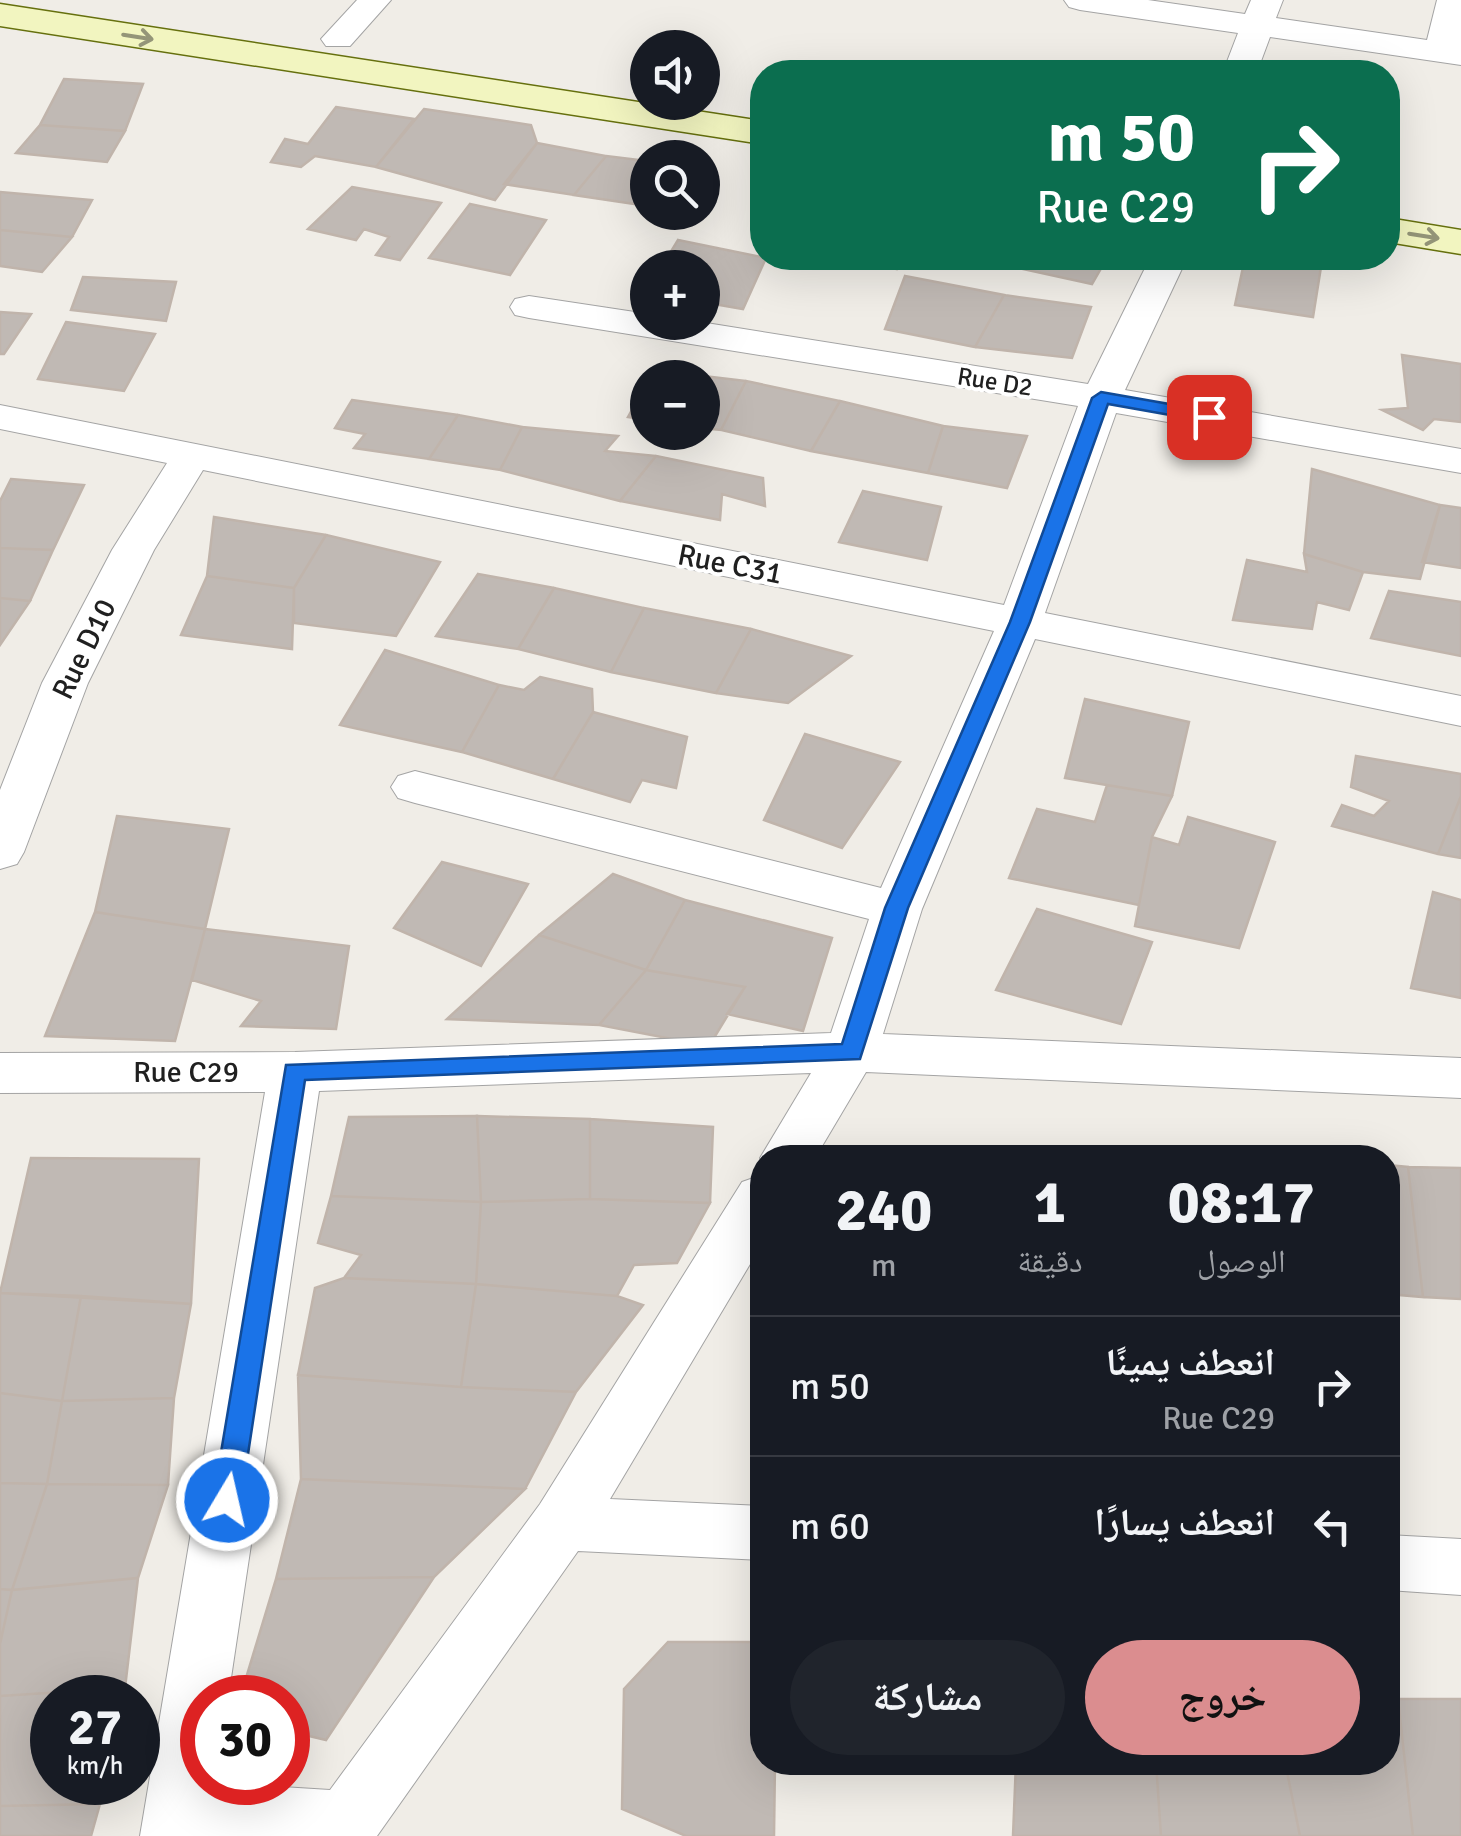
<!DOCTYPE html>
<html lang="ar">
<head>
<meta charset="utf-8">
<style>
  :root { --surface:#171b24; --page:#20242c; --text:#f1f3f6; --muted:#9ea1a6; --line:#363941; --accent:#db8d8f }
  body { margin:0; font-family:Signika,"Noto Naskh Arabic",sans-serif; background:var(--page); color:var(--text); direction:rtl; height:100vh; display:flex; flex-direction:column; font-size:38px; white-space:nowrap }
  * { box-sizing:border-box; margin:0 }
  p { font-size:32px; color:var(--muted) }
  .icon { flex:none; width:55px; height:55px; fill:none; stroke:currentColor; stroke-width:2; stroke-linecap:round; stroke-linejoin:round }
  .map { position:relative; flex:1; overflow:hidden; direction:ltr }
  .sheet { position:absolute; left:750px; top:1145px; width:650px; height:630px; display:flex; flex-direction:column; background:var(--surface); border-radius:40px; box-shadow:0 10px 40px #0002; direction:rtl }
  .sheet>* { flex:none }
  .hud { position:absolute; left:750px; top:60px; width:650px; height:210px; border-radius:40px; box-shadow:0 10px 40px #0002; direction:rtl; background:#0b6e4f; color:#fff; overflow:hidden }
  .tools { position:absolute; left:630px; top:30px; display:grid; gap:20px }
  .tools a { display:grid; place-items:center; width:90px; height:90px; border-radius:50%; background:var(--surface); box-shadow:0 10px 40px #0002; font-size:50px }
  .speed { position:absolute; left:30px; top:1675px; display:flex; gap:20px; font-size:50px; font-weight:700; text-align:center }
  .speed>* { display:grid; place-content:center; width:130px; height:130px; border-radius:50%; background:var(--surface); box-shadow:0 10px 40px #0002; line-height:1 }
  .speed small { font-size:25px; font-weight:400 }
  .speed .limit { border:15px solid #d22; background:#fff; color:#111 }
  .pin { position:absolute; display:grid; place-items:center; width:85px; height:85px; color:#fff; margin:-42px; border-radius:20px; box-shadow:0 5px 15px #0006 }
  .me { position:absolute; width:110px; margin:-55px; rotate:9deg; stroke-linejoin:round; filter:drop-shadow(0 0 8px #0008) }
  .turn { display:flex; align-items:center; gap:35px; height:210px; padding:0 40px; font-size:45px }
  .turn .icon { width:130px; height:130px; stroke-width:2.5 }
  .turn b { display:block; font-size:70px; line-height:85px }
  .eta { display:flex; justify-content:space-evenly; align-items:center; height:170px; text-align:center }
  .eta b { font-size:60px; font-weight:800; line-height:70px }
  .primary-button { display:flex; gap:20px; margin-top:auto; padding:20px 40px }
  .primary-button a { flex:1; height:115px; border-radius:60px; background:var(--accent); color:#111; font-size:40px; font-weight:800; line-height:115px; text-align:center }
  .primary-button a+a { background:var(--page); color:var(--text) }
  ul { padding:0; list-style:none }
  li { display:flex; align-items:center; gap:30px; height:140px; padding:0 40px; border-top:2px solid var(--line) }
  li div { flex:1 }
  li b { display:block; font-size:38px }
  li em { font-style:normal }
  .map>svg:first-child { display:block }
</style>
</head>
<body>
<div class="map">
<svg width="1461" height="1836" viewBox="0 0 1461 1836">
  <rect width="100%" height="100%" fill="#f0ede7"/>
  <path fill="#c0b9b4" stroke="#c0b4ab" stroke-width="2.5" d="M 64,79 L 143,84 L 125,131 L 40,125 Z
    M 336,107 L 414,119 L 376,167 L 315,156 L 301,167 L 271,162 L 285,139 L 308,144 Z
    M 424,109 L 531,125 L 537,143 L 495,200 L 376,167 Z
    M 40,125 L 125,131 L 107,162 L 16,153 Z
    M 537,143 L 606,156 L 574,195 L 504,184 Z
    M 606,156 L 648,161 L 648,206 L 574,195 Z
    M 352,187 L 441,203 L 400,260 L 376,255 L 389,237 L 364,229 L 356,240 L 308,229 Z
    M 0,192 L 92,200 L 72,237 L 0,230 Z
    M 470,204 L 546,220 L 510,275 L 429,258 Z
    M 0,230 L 72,237 L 42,272 L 0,266 Z
    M 678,240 L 766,258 L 743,309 L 702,302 L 702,268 L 661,268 Z
    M 846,258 L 906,258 L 897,269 Z
    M 1008,258 L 1107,258 L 1092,284 L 1004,265 Z
    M 1245,258 L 1272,258 L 1321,267 L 1313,317 L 1235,305 Z
    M 905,276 L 1004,295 L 975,347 L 885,329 Z
    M 83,277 L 176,282 L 166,321 L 71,310 Z
    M 1004,295 L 1091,307 L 1072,358 L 975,347 Z
    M 0,312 L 31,314 L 4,354 L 0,354 Z
    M 66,322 L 155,334 L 124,391 L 38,379 Z
    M 1402,355 L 1461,364 L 1461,422 L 1434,419 L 1423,430 L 1382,410 L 1408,408 Z
    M 653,370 L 746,381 L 721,430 L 702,428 L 702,378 L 650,378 Z
    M 648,381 L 648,420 L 628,417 Z
    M 746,381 L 840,401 L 811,451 L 721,430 Z
    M 352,400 L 458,415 L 429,459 L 354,448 L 365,434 L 335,428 Z
    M 840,401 L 943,426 L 928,473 L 811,451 Z
    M 458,415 L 522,427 L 500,470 L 429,459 Z
    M 943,426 L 1027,436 L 1007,488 L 928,473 Z
    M 522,427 L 618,436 L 605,451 L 656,456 L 620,501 L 500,470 Z
    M 656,456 L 763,478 L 765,506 L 722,494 L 720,520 L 620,501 Z
    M 1312,469 L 1440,505 L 1420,579 L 1363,572 L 1304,554 Z
    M 11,479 L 84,485 L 53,550 L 0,548 L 0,501 Z
    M 863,491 L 941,507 L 927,560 L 839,542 Z
    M 1440,505 L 1461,508 L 1461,568 L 1422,562 Z
    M 214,517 L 326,535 L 294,588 L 207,576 Z
    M 326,535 L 440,562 L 396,636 L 294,623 L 294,588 Z
    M 0,548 L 53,550 L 30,601 L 0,598 Z
    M 1304,554 L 1363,572 L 1349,610 L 1317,602 L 1312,629 L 1233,620 L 1247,560 L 1307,572 Z
    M 478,574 L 554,588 L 518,649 L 436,636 Z
    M 207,576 L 294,588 L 292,649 L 181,635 Z
    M 554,588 L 644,608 L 611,672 L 518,649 Z
    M 1389,591 L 1461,602 L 1461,656 L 1371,638 Z
    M 0,598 L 30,601 L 0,645 Z
    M 644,608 L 751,629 L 716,693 L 611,672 Z
    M 751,629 L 851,656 L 788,703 L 716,693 Z
    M 385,650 L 499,685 L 462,752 L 340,725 Z
    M 540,677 L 592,689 L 593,712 L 553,779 L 462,752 L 499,685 L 524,690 Z
    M 1085,699 L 1189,722 L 1172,796 L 1065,778 Z
    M 593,712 L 687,737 L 676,788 L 642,780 L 630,802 L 553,779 Z
    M 805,734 L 900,762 L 842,848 L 764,820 Z
    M 1356,756 L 1461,774 L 1461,796 L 1438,854 L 1332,826 L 1342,805 L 1374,816 L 1389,801 L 1351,787 Z
    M 1107,785 L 1172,796 L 1152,837 L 1139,905 L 1009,878 L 1037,809 L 1095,822 Z
    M 1461,796 L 1461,858 L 1438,854 Z
    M 117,816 L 229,829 L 205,929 L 95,912 Z
    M 1188,817 L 1275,842 L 1239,948 L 1135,926 L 1152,837 L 1179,845 Z
    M 442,862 L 528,884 L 481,966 L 394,928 Z
    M 613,874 L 685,900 L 646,970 L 539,935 Z
    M 1433,892 L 1461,900 L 1461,998 L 1411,988 Z
    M 685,900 L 832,938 L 803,1031 L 727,1014 L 745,987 L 646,970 Z
    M 1037,909 L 1152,942 L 1121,1024 L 996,990 Z
    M 95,912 L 205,929 L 175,1041 L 45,1036 Z
    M 205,929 L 349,946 L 336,1029 L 241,1026 L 261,1001 L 192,980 Z
    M 539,935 L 646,970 L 599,1025 L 447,1019 Z
    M 646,970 L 745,987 L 709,1046 L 599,1025 Z
    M 477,1116 L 481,1202 L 331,1196 L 349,1117 Z
    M 477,1116 L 590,1119 L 590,1199 L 481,1202 Z
    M 590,1119 L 713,1127 L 710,1203 L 590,1199 Z
    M 31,1158 L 199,1159 L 191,1304 L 0,1293 Z
    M 1388,1165 L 1408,1167 L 1423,1297 L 1388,1294 Z
    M 1408,1167 L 1461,1168 L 1461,1299 L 1423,1297 Z
    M 331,1196 L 481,1202 L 476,1284 L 344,1278 L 361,1255 L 318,1243 Z
    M 590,1199 L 710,1203 L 677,1263 L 634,1265 L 617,1296 L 476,1284 L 481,1202 Z
    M 344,1278 L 476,1284 L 461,1387 L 298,1375 L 315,1288 Z
    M 476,1284 L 617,1296 L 643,1305 L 576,1392 L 461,1387 Z
    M 0,1293 L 81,1296 L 62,1401 L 0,1393 Z
    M 81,1296 L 191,1304 L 174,1398 L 62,1401 Z
    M 298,1375 L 461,1387 L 576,1392 L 525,1489 L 301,1479 Z
    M 0,1393 L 62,1401 L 47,1484 L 0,1483 Z
    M 174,1398 L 168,1485 L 47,1484 L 62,1401 Z
    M 301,1479 L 525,1489 L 434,1577 L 276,1579 Z
    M 0,1483 L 47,1484 L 12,1590 L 0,1589 Z
    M 47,1484 L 168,1485 L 138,1578 L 12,1590 Z
    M 434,1577 L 326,1740 L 288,1731 L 288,1698 L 240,1698 L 276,1579 Z
    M 138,1578 L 125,1688 L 0,1696 L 0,1644 L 12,1590 Z
    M 0,1589 L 12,1590 L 0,1644 Z
    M 668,1642 L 762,1642 L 762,1762 L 775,1762 L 774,1836 L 686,1836 L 622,1809 L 624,1689 Z
    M 125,1688 L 123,1698 L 52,1698 L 52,1782 L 105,1782 L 100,1804 L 0,1806 L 0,1696 Z
    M 1388,1697 L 1398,1699 L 1413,1836 L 1300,1836 L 1285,1762 L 1388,1762 Z
    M 1398,1699 L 1461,1699 L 1461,1836 L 1413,1836 Z
    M 1016,1762 L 1156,1762 L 1161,1836 L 1013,1836 Z
    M 1156,1762 L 1285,1762 L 1300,1836 L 1161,1836 Z
    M 100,1804 L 91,1836 L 0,1836 L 0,1806 Z"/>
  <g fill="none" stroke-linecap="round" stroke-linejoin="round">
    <defs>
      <path id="street" d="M 357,0 L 391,0 L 350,46 L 326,46 L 321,39 Z
        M 1064,0 L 1148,0 L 1245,14 L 1251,0 L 1283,0 L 1276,18 L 1427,40 L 1437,0 L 1461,0 L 1461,65 L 1270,37 L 1257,72 L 1223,72 L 1238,33 L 1080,10 L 1069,7 Z
        M 1150,258 L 1187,258 L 1125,390 L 1461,449 L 1461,473 L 1116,413 L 1045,613 L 1461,696 L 1461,726 L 1035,639 L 922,909 L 883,1034 L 1461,1058 L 1461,1098 L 866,1072 L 815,1158 L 762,1158 L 762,1163 L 760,1158 L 811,1073 L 319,1091 L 228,1698 L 202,1698 L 202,1782 L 330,1790 L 540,1504 L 742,1182 L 762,1175 L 762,1244 L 610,1499 L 762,1506 L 762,1560 L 578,1551 L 377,1836 L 140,1836 L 265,1092 L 0,1093 L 0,1053 L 295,1052 L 831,1033 L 869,919 L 415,803 L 398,798 L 391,787 L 398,776 L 415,771 L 881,888 L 994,631 L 203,470 L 154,550 L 88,683 L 24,852 L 17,864 L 0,869 L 0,790 L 42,683 L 112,550 L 167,463 L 0,429 L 0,405 L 1004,605 L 1078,406 L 529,318 L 515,315 L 510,307 L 515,299 L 529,296 L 648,314 L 648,322 L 700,322 L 1088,384 Z
        M 1388,1535 L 1461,1539 L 1461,1595 L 1388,1590 Z"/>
      <path id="secondary" d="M 0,4 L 762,121 L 762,144 L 0,26 Z
        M 1388,218 L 1461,230 L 1461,254 L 1388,242 Z"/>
    </defs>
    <use href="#street" stroke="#a4a4a4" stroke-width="2"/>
    <use href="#secondary" stroke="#66700e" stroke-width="3"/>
    <use href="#street" fill="#fff" fill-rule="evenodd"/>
    <use href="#secondary" fill="#f2f5c0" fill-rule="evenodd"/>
  </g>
  <defs><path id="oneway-shaft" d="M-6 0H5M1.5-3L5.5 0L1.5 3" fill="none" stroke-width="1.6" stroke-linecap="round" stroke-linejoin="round" transform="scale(2.5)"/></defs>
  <g stroke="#949578">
    <use href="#oneway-shaft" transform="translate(138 37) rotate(9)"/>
    <use href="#oneway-shaft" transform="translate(1424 236) rotate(9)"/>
  </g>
  <path fill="#1a73e8" stroke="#114b97" stroke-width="2.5" d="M 1101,392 L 1209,411 L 1218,417 L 1209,422 L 1108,404 L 1030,622 L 908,908 L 860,1059 L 305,1080 L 241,1500 L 237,1508 L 227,1512 L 217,1508 L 213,1500 L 286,1065 L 842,1044 L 885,908 L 1010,622 L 1092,398 Z"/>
  <g text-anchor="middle" stroke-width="8" stroke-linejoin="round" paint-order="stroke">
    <g font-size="25" fill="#202020" stroke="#fff">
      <text transform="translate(995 381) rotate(9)" y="9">Rue D2</text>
    </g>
    <g font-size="30" fill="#202020" stroke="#fff">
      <text transform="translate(730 564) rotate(11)" y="10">Rue C31</text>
      <text transform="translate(84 649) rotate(-64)" y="10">Rue D10</text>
      <text x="186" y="1082">Rue C29</text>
    </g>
  </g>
</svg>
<div class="tools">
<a><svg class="icon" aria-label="sound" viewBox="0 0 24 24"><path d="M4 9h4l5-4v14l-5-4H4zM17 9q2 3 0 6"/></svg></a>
<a><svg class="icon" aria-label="search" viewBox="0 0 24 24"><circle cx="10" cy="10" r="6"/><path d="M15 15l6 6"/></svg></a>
<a>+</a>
<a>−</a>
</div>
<div class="speed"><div>27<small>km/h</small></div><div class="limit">30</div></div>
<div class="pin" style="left:1209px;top:417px;background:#d93025"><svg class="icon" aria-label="arrive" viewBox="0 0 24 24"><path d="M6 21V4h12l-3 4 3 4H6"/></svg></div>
<svg class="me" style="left:227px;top:1500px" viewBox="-20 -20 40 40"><circle r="17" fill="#1a73e8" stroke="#fff" stroke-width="3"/><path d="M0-11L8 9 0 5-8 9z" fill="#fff"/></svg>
<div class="hud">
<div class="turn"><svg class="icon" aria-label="right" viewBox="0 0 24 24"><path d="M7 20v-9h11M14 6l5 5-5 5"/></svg><div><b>50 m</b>Rue C29</div></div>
</div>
<section class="sheet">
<div class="eta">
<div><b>08:17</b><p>الوصول</p></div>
<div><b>1</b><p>دقيقة</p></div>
<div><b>240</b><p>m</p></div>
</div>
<ul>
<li><svg class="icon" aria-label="right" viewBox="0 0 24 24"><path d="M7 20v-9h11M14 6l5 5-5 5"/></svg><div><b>انعطف يمينًا</b><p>Rue C29</p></div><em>50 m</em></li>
<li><svg class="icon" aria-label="left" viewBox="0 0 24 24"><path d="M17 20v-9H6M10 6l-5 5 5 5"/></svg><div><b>انعطف يسارًا</b></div><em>60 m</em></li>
</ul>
<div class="primary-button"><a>خروج</a><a>مشاركة</a></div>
</section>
</div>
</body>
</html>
